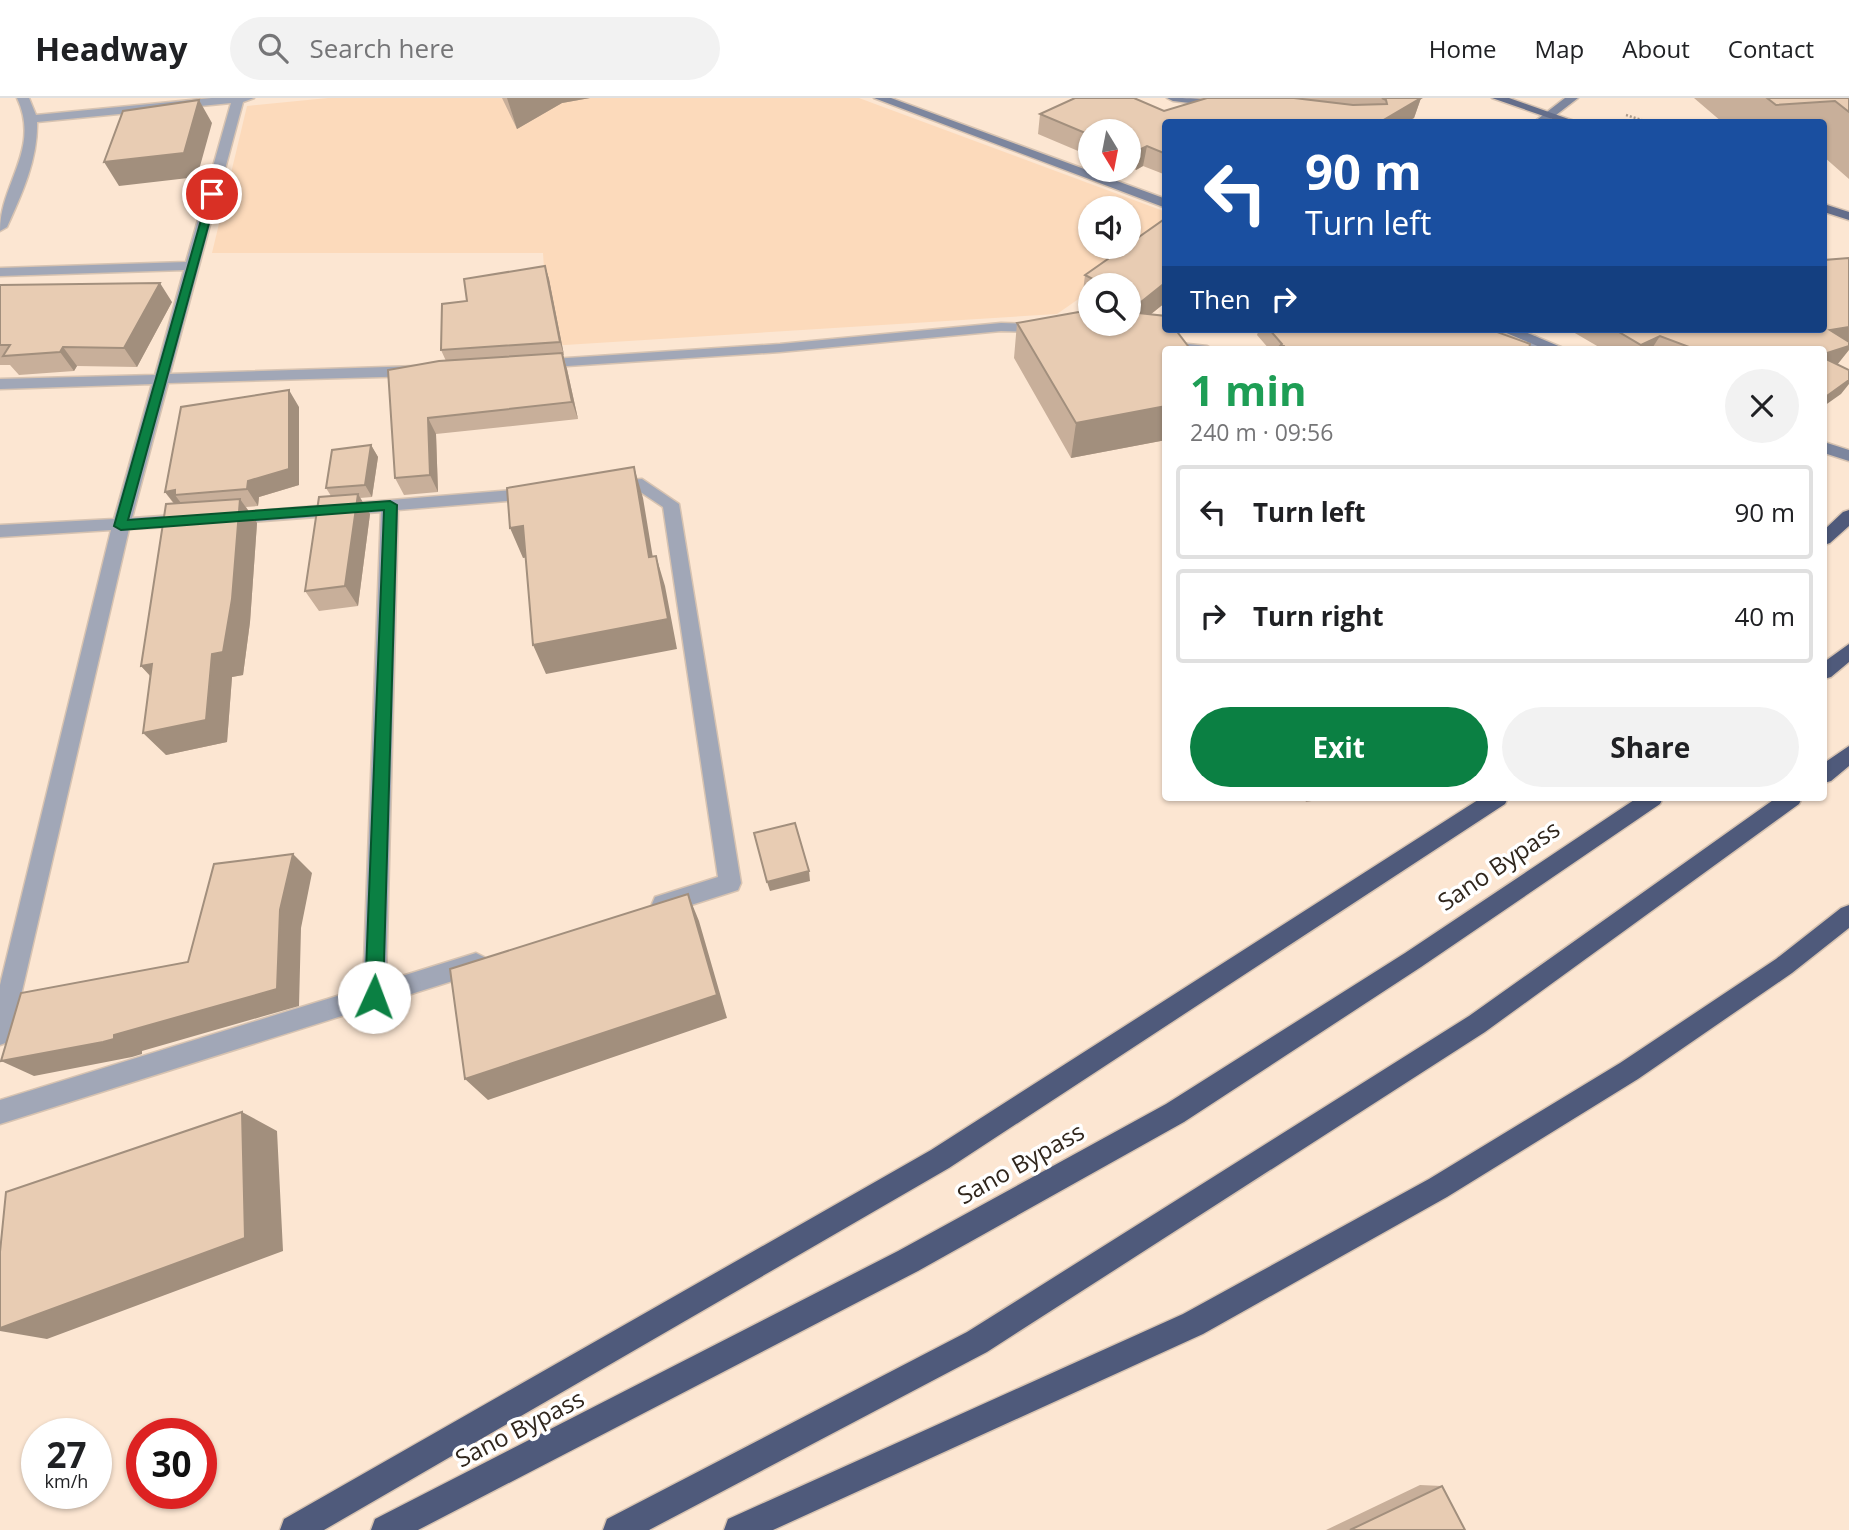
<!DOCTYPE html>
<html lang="en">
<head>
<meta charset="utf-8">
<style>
  :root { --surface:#fff; --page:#f2f2f2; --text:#202124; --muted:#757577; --line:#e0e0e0; --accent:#0b8043 }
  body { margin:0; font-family:"Open Sans",sans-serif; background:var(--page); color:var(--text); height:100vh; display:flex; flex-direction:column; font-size:26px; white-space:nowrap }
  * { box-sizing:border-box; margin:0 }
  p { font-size:23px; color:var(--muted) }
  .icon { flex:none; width:38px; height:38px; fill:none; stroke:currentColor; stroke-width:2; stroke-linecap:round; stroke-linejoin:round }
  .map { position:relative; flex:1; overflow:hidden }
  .drawer { position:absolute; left:1162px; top:248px; width:665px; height:455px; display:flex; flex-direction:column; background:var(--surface); border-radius:7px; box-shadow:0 2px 5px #0004 }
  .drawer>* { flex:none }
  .hud { position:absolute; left:1162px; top:21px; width:665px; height:214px; border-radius:7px; box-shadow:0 2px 5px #0004; background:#1a4fa0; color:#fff; overflow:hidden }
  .needle { width:46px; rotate:170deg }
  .buttons { position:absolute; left:1078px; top:21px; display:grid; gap:14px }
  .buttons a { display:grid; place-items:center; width:63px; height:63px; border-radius:50%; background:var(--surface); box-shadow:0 2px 5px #0004; font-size:35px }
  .speed { position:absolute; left:21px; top:1320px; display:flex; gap:14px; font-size:35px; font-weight:700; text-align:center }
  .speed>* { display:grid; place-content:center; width:91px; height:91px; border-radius:50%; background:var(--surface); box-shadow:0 2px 5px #0004; line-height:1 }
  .speed small { font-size:18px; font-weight:400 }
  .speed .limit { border:10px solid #d22; background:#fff; color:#111 }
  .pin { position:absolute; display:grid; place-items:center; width:60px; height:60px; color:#fff; margin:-30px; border:4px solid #fff; border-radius:50%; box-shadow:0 2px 7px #0007 }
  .me { position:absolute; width:77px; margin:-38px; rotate:2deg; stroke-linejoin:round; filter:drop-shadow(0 0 5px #0008) }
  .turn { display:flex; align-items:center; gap:24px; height:147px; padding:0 28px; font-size:32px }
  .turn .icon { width:91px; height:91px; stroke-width:2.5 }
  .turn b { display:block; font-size:49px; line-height:60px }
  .then { display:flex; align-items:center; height:66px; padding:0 28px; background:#0003; gap:14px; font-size:26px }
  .round { display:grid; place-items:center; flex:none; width:74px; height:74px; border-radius:37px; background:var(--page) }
  .summary { display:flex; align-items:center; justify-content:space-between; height:119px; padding:0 28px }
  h1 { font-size:42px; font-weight:700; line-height:52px; color:#1e9e55 }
  .button { display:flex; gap:14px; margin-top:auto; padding:14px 28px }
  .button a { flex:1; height:80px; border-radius:42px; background:var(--accent); color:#fff; font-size:28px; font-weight:700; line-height:80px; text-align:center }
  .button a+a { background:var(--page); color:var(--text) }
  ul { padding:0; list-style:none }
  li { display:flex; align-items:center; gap:21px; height:94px; margin:0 14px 10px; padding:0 14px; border:4px solid var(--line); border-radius:7px }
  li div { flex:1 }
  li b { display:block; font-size:26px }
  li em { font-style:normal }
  header { display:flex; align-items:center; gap:42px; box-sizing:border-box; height:98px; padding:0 35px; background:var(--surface); border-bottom:2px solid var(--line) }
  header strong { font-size:33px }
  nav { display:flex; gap:38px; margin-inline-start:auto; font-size:24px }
  .search { width:490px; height:63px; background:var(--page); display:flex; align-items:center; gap:18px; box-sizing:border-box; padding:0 24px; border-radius:38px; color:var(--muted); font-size:26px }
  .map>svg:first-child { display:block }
</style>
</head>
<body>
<header>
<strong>Headway</strong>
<div class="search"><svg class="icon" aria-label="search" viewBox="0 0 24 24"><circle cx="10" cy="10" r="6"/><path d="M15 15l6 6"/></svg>Search here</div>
<nav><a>Home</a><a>Map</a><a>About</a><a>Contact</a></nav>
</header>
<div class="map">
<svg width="1849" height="1432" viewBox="0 0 1849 1432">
  <rect width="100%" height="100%" fill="#fce6d2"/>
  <path fill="#fcdabb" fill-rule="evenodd" d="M 328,0 L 859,0 L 1166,114 L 1165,142 L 1090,187 L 1090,193 L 1057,216 L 549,248 L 543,155 L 212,155 L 247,8 ZM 1090,110 L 1129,110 L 1129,149 L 1090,149 Z"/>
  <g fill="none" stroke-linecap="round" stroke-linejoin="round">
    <defs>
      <path id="street" d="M 17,0 L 29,0 L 36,17 L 212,0 L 254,0 L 243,4 L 170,276 L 418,268 L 426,273 L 418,278 L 168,285 L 132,420 L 190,416 L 199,422 L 190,428 L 129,431 L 12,936 L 8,944 L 0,947 L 0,887 L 111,432 L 0,439 L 0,427 L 114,421 L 152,286 L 0,291 L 0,281 L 155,277 L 184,172 L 0,178 L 0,170 L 186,164 L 231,5 L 37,24 C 38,61 22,96 7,129 L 0,133 C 0,85 41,51 17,0 Z
        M 1001,225 L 1046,226 L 1053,230 L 1046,234 L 1001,233 L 780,254 L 537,270 L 530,266 L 537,262 L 780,246 Z
        M 1535,238 L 1542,242 L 1535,252 L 1520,252 L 1530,239 Z
        M 1161,243 L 1207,248 L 1214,252 L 1156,250 L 1154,247 L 1156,244 Z
        M 642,381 L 679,406 L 741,785 L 738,792 L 663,816 L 655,813 L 652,806 L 655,799 L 718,779 L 663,409 L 639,393 L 613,395 L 605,389 L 613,383 Z
        M 536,390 L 544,396 L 542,400 L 398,412 L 386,883 L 476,855 L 484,859 L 488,866 L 484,873 L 0,1026 L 0,1002 L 363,890 L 381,414 L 226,426 L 220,424 L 217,420 L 220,416 Z"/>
      <path id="secondary" d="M 874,0 L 891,0 L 1166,101 L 1166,110 Z
        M 1167,0 C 1185,0 1214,0 1229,6 L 1223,9 L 1173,3 Z
        M 1565,0 L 1578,0 L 1547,24 L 1534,24 Z
        M 1497,231 L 1518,231 L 1568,252 L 1547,252 Z
        M 1824,344 L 1849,352 L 1849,363 L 1824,355 Z"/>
      <path id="primary" d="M 1492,0 L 1509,0 L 1577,24 L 1561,24 Z
        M 1824,106 L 1849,114 L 1849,122 L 1824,114 Z"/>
      <path id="highway" d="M 1849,412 L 1849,428 L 1830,445 L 1824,447 L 1824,432 L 1843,414 Z
        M 1849,546 L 1849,564 L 1831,579 L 1824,581 L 1824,564 Z
        M 1849,648 L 1849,668 L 1831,683 L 1824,685 L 1824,665 Z
        M 1481,700 L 1508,700 L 1505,706 L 949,1070 L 324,1432 L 280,1432 L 284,1421 L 931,1052 Z
        M 1637,700 L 1663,700 L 1660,706 L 1421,869 L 1184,1024 L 918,1173 L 418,1432 L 371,1432 L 375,1421 L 898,1153 L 1166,1006 L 1405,855 Z
        M 1776,700 L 1802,700 L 1799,706 L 1485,934 L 987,1254 L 649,1432 L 603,1432 L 607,1421 L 967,1234 L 1469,918 Z
        M 1849,807 L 1849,830 L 1792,875 L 1638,981 L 1447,1099 L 1203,1236 L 773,1432 L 724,1432 L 728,1421 L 1183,1216 L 1429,1081 L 1620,965 L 1776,861 L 1841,810 Z"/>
    </defs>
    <use href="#street" stroke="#d7c3b1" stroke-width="3"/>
    <use href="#secondary" stroke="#d7c3b1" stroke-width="3"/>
    <use href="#primary" stroke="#d7c3b1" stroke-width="3"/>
    <use href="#highway" stroke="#d7c3b1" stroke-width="3"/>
    <path stroke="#ab9a8a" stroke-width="2.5" stroke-dasharray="2 2" stroke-linecap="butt" d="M 1626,17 L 1648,24"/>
    <use href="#street" fill="#a1a7b7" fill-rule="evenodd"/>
    <use href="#secondary" fill="#7d869e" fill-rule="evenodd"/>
    <use href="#primary" fill="#646e8b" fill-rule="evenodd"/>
    <use href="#highway" fill="#4f5a7b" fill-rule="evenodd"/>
  </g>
  <path fill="#c8af9a" d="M 502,0 L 590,0 L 562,5 L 517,31 Z
    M 1207,0 L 1421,0 L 1414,20 L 1406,24 L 1166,24 L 1166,77 L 1143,68 L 1136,72 L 1129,69 L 1129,33 L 1090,33 L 1090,58 L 1038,36 L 1040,16 L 1164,13 Z
    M 1694,0 L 1849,0 L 1849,81 L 1824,59 L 1824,24 L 1722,24 Z
    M 1166,120 L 1166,204 L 1150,217 L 1166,252 L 1166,342 L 1071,360 L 1014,260 L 1017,225 L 1129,226 L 1129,187 L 1090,187 L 1090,209 L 1089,208 L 1089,205 L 1082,201 L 1085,177 Z
    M 545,168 L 549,181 L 564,257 L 563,257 L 567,271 L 578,321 L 436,336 L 438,394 L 404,397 L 395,380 L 446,263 L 441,252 L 467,203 Z
    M 0,187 L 172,204 L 137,269 L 77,268 L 74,273 L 19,277 L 10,267 L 0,267 Z
    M 1259,231 L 1489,231 L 1530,246 L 1528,252 L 1270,252 L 1257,237 Z
    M 1568,231 L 1824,231 L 1837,266 L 1841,296 L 1824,252 L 1604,252 Z
    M 299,309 L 299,387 L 259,399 L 258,408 L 246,409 L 257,425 L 250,524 L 243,577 L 232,579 L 227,644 L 166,657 L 150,578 L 141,568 L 174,406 L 165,394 Z
    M 371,347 L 378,359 L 372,399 L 360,400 L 370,416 L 358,508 L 319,513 L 305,493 L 331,398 L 326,390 Z
    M 1304,700 L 1329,700 L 1306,704 Z
    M 1420,1387 L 1442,1388 L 1465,1432 L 1326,1432 Z"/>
  <path fill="#a28f7d" d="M 507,0 L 590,0 L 562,5 L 517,31 Z
    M 1421,0 L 1414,20 L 1406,24 L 1380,24 Z
    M 199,2 L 212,25 L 197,79 L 119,88 L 104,64 Z
    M 1147,48 L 1143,68 L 1136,72 L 1139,52 Z
    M 545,168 L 549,181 L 564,257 L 560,244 Z
    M 1166,184 L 1166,204 L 1136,228 L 1141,204 Z
    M 160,185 L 172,204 L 137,269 L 124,250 Z
    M 1849,229 L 1849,245 L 1830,232 Z
    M 1660,238 L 1651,252 L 1638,252 L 1641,247 Z
    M 1849,248 L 1849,252 L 1837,267 L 1824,271 L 1824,256 Z
    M 63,249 L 77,268 L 74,273 L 60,254 Z
    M 562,255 L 567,271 L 578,321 L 572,304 Z
    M 1849,282 L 1849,286 L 1841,296 L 1824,308 L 1824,300 Z
    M 289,292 L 299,309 L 299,387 L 259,399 L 258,408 L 247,391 L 248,383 Z
    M 1166,308 L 1166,342 L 1071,360 L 1076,325 Z
    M 428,320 L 436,336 L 438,394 L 430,377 Z
    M 371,347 L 378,359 L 372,399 L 365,387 Z
    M 634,369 L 643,400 L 658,490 L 649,459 Z
    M 175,392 L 175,397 L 184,409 L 178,410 L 165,394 Z
    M 358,396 L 370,416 L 358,508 L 345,488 Z
    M 240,401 L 257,425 L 250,524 L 243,577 L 232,579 L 227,644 L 166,657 L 143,635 L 212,556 Z
    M 523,428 L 536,458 L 523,460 L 510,430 Z
    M 656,458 L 665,488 L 677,551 L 546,576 L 533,547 Z
    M 152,566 L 162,590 L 141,568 Z
    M 293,756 L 312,775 L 301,830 L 299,908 L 142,953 L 142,956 L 132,959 L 34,978 L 1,963 L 114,937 L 280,812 Z
    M 809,773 L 810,783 L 770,793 L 767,784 Z
    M 688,796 L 699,823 L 727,920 L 488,1002 L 465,981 Z
    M 242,1014 L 277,1033 L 283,1153 L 47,1241 L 0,1233 L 0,1230 Z"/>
  <path fill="#e8ccb3" stroke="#a28f7d" stroke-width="2" d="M 1075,0 L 1134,0 L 1164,13 L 1207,0 L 1294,0 L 1353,7 L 1387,6 L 1386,2 L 1382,0 L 1421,0 L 1380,24 L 1166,24 L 1166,56 L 1147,48 L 1139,52 L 1129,47 L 1129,33 L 1090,33 L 1090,37 L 1040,16 Z
    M 1767,0 L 1849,0 L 1849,14 L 1835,3 L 1776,7 Z
    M 199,2 L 184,55 L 104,64 L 123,13 Z
    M 1166,120 L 1166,184 L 1141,204 L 1129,199 L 1129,187 L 1101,187 L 1092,184 L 1095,182 L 1085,177 L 1125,149 L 1129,149 L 1129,146 Z
    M 1849,160 L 1849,229 L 1830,232 L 1849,244 L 1849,248 L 1824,256 L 1824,252 L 1697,252 L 1660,238 L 1641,247 L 1614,231 L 1824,231 L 1824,162 Z
    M 545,168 L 560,244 L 441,252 L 442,206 L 467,203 L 464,181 Z
    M 160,185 L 124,250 L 63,249 L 60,254 L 3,258 L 10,247 L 0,247 L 0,187 Z
    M 1090,212 L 1090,226 L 1129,226 L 1129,214 L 1166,218 L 1166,231 L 1175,231 L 1191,252 L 1166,252 L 1166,308 L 1076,325 L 1017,225 Z
    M 1269,231 L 1489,231 L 1530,246 L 1529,251 L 1333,249 L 1335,252 L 1287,252 L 1284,248 L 1280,248 L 1282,246 Z
    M 562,255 L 572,304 L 428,320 L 430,377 L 395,380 L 388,272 L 439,263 Z
    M 1824,260 L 1849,272 L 1849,282 L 1824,300 Z
    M 289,292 L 289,371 L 248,383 L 247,391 L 175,397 L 175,392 L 165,394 L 181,309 Z
    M 371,347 L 365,387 L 326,390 L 332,352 Z
    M 634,369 L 649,459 L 656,458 L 668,521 L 533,547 L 523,428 L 510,430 L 507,390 Z
    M 358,396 L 345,488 L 305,493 L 319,399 Z
    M 240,401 L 232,501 L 223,554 L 212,556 L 206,622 L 143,635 L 152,566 L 141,568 L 166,406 Z
    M 795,725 L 809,773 L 767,784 L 754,735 Z
    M 293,756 L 280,812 L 277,891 L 114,937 L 114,941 L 103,944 L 1,963 L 21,895 L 188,864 L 214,766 Z
    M 688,796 L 717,897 L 465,981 L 450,871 Z
    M 242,1014 L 245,1140 L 0,1230 L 0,1154 L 6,1094 Z
    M 1442,1388 L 1465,1432 L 1350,1432 Z"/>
  <path fill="#0b8043" stroke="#07532c" stroke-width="2" d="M 209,94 L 217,96 L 128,422 L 390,403 L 397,407 L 383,899 L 380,905 L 374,907 L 368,905 L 365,899 L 384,412 L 121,432 L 114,428 Z"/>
  <g text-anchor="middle" stroke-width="7" stroke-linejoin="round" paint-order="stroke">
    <g font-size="24" fill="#30261c" stroke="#fff">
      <text transform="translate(1499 768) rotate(-34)" y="8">Sano Bypass</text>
      <text transform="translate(1021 1066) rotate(-29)" y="8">Sano Bypass</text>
      <text transform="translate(520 1331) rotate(-27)" y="8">Sano Bypass</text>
    </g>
  </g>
</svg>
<div class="buttons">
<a><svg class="needle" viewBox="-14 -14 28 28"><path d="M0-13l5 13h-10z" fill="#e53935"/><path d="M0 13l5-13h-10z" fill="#757577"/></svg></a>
<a><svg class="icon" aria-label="sound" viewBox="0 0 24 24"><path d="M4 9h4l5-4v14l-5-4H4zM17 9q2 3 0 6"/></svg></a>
<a><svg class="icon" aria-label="search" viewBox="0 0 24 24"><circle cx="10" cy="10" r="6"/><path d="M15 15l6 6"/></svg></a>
</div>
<div class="speed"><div>27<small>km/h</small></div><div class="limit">30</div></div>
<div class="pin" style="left:212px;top:96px;background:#d93025"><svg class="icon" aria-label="arrive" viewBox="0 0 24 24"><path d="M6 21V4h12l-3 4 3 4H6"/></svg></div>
<svg class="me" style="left:374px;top:899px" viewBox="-20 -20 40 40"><circle r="19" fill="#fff"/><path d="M0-13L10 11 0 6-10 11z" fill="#0b8043"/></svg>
<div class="hud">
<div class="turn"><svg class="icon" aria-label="left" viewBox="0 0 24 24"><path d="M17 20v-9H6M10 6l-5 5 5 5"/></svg><div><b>90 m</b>Turn left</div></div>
<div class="then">Then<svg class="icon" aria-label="right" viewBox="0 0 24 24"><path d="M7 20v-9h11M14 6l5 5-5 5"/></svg></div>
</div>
<section class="drawer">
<div class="summary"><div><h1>1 min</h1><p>240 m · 09:56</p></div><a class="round"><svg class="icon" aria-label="close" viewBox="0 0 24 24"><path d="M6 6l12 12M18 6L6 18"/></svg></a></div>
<ul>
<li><svg class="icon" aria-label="left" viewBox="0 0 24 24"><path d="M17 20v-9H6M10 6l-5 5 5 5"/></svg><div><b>Turn left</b></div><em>90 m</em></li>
<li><svg class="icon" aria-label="right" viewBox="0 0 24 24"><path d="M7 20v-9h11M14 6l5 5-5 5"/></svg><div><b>Turn right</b></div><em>40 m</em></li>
</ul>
<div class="button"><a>Exit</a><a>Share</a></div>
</section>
</div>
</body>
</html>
